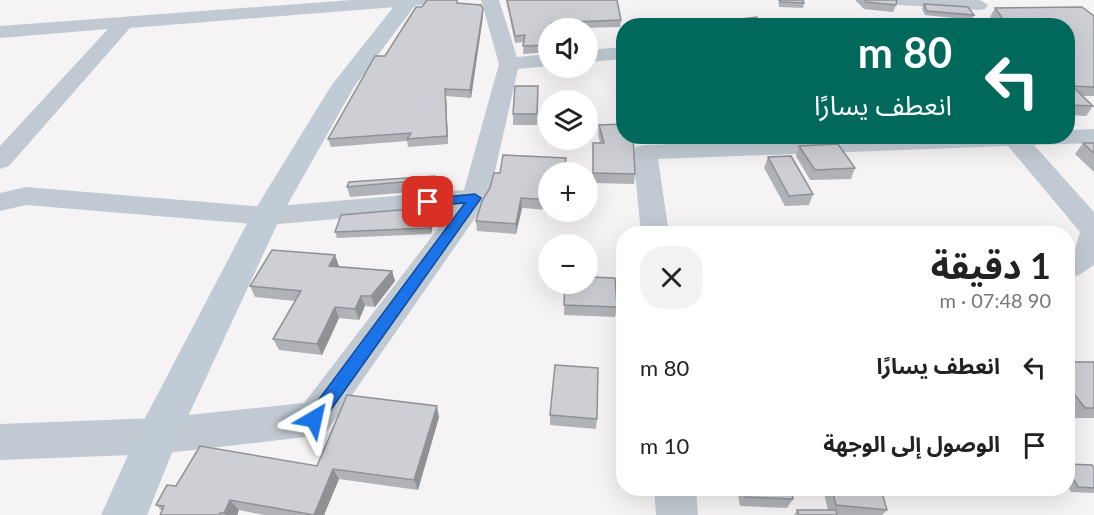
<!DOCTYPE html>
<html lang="ar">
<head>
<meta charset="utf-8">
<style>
  :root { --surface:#fff; --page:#f2f2f2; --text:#222; --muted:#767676 }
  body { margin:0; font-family:Lato,"Noto Sans Arabic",sans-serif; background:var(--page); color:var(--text); direction:rtl; height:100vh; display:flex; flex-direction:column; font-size:22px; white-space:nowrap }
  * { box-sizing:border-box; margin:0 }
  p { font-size:20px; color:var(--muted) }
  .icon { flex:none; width:33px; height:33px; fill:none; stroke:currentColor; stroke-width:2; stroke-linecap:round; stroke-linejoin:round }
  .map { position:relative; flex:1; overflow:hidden; direction:ltr }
  .panel { position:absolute; left:616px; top:226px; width:459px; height:270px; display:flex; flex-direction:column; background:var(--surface); border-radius:24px; box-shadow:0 6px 24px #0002; direction:rtl }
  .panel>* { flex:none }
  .hud { position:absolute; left:616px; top:18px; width:459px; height:126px; border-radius:24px; box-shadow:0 6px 24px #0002; direction:rtl; background:#00695c; color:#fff; overflow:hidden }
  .fabs { position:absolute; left:538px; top:18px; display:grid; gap:12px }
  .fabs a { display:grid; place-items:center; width:60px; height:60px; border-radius:50%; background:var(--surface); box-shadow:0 6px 24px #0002; font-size:30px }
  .pin { position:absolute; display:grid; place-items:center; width:51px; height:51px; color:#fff; margin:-26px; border-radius:12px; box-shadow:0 3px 9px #0006 }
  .me { position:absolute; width:66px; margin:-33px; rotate:36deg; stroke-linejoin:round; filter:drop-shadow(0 0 4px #0008) }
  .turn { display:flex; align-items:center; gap:21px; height:126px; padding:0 24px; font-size:27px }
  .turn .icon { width:78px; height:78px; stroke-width:2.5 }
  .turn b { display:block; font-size:42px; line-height:51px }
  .round { display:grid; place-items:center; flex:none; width:63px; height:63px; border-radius:24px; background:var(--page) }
  .overview { display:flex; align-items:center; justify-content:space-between; height:102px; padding:0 24px }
  h1 { font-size:36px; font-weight:700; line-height:45px }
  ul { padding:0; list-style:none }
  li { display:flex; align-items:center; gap:18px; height:78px; padding:0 24px }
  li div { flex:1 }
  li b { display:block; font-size:22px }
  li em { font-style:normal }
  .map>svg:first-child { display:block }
</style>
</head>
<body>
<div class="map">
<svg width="1094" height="515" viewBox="0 0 1094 515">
  <rect width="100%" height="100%" fill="#f5f3f3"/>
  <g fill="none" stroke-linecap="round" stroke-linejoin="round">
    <path fill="#c1cad2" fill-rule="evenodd" d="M 352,0 L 430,0 L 427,4 L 421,5 L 130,28 L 9,166 L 0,169 L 0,146 L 108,29 L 0,38 L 0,26 Z
      M 481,0 L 499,0 L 517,57 L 549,54 L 549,66 L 518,69 L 489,198 L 327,431 L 314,436 L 158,454 L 0,460 L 0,424 L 158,418 L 304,403 L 453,209 L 266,225 L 26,205 L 0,211 L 0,193 L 26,187 L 266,207 L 464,190 L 499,64 Z
      M 890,0 L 980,0 L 988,5 L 985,9 L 979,10 L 899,5 L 893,4 Z
      M 624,47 L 624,59 L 588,62 L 588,50 Z
      M 1094,129 L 1094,143 L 1034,145 L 1094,212 L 1094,265 L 1079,275 L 1068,278 L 1068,253 L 1075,249 L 1080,232 L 1008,146 L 658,159 L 669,234 L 641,234 L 633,152 L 636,147 L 645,145 L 874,136 L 1068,136 L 1068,130 Z
      M 654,489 L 696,489 L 698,515 L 656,515 Z"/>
    <path fill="#c1cbd6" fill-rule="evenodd" d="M 399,0 L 419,0 L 354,87 L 281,216 L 178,438 L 147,515 L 101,515 L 143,422 L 251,216 L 331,86 Z"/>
  </g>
  <path fill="#b0b2b7" d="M 506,0 L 617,0 L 621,20 L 620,27 L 582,28 L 549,28 L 549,52 L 523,54 L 524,42 L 515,43 Z
    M 778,0 L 803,0 L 804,3 L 803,8 L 779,7 Z
    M 855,0 L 897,0 L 896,5 L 893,12 L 864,9 Z
    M 457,3 L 483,9 L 483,16 L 471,98 L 446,96 L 448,144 L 408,147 L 407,141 L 331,147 L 328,139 L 385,56 L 422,7 Z
    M 924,4 L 974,15 L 972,20 L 925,15 L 922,9 Z
    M 995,8 L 1094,16 L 1094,96 L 1083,96 L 1093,106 L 1086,116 L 1068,115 L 1068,26 L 997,26 L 990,17 Z
    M 538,86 L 537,125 L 513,125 L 513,114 Z
    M 599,125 L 635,174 L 634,184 L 593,183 L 593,143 L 600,143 L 598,134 Z
    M 1083,143 L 1094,143 L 1094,172 L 1075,154 Z
    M 799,146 L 855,168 L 851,179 L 810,180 L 796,156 Z
    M 503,155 L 566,158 L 565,172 L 549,172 L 549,210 L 522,208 L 516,234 L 477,231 L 476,221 L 482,201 L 490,188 L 494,173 L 500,173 Z
    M 768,157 L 813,194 L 809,205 L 785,206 L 764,168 Z
    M 435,176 L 437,190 L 350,197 L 347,187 Z
    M 435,213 L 431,234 L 337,238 L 335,232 Z
    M 338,267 L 392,271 L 395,281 L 375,307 L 365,306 L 359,320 L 339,318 L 322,355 L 279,350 L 273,339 L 295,301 L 255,297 L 250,286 Z
    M 565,284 L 617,307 L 615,317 L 564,315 Z
    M 1068,362 L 1094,363 L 1094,418 L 1073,418 L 1068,411 Z
    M 550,415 L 597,419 L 596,429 L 550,425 Z
    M 439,417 L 418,490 L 339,479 L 324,515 L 264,515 L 239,510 L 237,515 L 160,515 L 162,511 L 156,505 L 176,486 L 317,466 Z
    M 1068,464 L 1094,468 L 1094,493 L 1071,492 L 1068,486 Z
    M 737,489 L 791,489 L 793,499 L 787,508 L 740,506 Z
    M 823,489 L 881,489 L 887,510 L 882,515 L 794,515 L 797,510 L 828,510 Z
    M 921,489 L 952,489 L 949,492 L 922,490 Z"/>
  <path fill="#909195" d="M 483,9 L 483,16 L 471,98 L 470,90 Z
    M 445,89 L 446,96 L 448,144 L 447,136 Z
    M 521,198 L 522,208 L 516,234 L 516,224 Z
    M 434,207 L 435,213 L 431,234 L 430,228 Z
    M 335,255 L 339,266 L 329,266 Z
    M 392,271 L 395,281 L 375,307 L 371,296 Z
    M 361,296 L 365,306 L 359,320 L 355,309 Z
    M 335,307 L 339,318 L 322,355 L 317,344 Z
    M 437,406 L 439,417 L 418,490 L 414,480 Z
    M 333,469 L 339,479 L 324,515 L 314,515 Z
    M 230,500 L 239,510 L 237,515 L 226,515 L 224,513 Z"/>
  <path fill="#cdcfd5" stroke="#909195" stroke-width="1.5" d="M 427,0 L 457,0 L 457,3 L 481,5 L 483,9 L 470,90 L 445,89 L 447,136 L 407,139 L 411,133 L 328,139 L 375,56 L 385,56 L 416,7 L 422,7 Z
    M 507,0 L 617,0 L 621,20 L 551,23 L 550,28 L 549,28 L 549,45 L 523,46 L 525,35 L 515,36 Z
    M 780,0 L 803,0 L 804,3 L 781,2 Z
    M 865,0 L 897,0 L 896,5 L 866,2 Z
    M 924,4 L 968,7 L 974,15 L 927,11 Z
    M 1082,7 L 1094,16 L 1094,87 L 1072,86 L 1093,106 L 1068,105 L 1068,26 L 1008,26 L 995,8 Z
    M 757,17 L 756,26 L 717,26 L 713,22 Z
    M 515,86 L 538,86 L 537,114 L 513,114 Z
    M 624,124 L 624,136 L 633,136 L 635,174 L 593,173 L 593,143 L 604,143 L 599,125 Z
    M 1083,143 L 1094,143 L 1094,153 Z
    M 838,144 L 855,168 L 815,170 L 799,146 Z
    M 503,155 L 566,158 L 564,172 L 549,172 L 549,200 L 521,198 L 516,224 L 476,221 L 482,201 L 490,188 L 494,173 L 500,173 Z
    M 791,156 L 813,194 L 789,196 L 768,157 Z
    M 435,176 L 435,179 L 347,187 L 349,182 Z
    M 434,207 L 430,228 L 335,232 L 341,215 Z
    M 829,232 L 967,233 L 968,234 L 829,234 Z
    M 272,250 L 335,255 L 329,266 L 392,271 L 371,296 L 361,296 L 355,309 L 335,307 L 317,344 L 273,339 L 301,291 L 250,286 Z
    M 588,277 L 615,278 L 617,307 L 564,305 L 565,284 L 588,284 Z
    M 1068,362 L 1093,362 L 1094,363 L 1094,408 L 1085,408 L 1068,386 Z
    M 555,365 L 598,368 L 597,419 L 550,415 Z
    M 347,395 L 437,406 L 414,480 L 333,469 L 314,515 L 230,500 L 224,513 L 220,513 L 219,515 L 160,515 L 164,506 L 156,505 L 167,485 L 176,486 L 200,446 L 317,466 Z
    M 1068,464 L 1092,465 L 1094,468 L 1094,488 L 1078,487 L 1068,470 Z
    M 744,489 L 791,489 L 793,499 L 745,497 Z
    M 832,489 L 881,489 L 887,510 L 836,505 Z
    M 797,510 L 836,510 L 837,515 L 799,515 Z"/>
  <path fill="#1a73e8" stroke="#114b97" stroke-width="1.5" d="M 475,194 L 481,198 L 479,201 L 320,425 L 314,427 L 308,425 L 306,419 L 308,414 L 465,203 L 428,206 L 424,205 L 422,202 L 424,199 Z"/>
</svg>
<div class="fabs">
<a><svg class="icon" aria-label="sound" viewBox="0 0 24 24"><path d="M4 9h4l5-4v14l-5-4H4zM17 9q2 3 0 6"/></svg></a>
<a><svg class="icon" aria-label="layers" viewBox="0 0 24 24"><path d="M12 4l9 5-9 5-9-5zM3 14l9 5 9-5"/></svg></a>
<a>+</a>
<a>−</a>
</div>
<div class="pin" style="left:428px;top:202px;background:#d93025"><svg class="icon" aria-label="arrive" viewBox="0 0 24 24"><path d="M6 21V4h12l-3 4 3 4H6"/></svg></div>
<svg class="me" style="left:314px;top:419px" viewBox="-20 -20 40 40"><path d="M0-17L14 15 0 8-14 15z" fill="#1a73e8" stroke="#fff" stroke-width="4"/></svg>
<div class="hud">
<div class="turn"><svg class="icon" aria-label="left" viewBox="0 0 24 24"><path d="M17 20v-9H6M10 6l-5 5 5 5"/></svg><div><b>80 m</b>انعطف يسارًا</div></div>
</div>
<section class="panel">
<div class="overview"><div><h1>1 دقيقة</h1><p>90 m · 07:48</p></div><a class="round"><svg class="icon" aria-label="close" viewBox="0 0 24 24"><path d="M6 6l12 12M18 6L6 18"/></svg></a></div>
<ul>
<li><svg class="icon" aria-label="left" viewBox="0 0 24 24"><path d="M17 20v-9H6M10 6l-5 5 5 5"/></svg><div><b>انعطف يسارًا</b></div><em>80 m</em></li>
<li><svg class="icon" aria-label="arrive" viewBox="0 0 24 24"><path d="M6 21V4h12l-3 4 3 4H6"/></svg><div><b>الوصول إلى الوجهة</b></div><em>10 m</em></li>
</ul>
</section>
</div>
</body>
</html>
